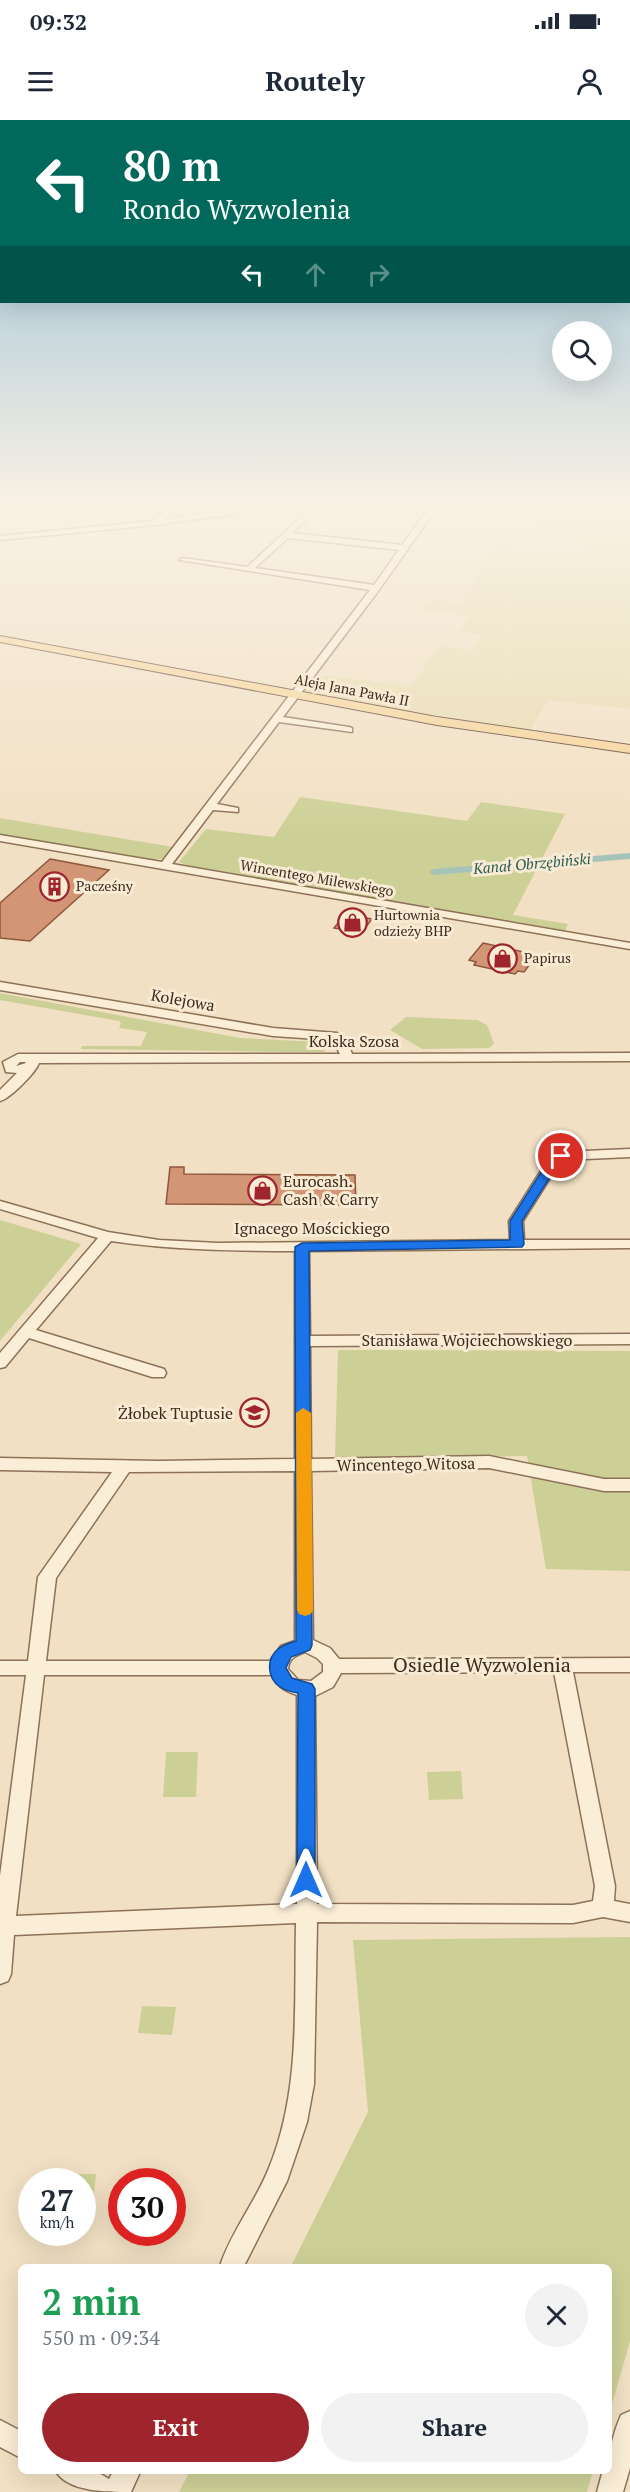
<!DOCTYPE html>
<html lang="en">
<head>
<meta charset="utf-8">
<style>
  :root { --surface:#fff; --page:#f2f2f3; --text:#1f2937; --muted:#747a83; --accent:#a0242c }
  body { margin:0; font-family:"PT Serif",serif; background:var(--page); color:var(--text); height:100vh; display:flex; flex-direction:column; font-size:22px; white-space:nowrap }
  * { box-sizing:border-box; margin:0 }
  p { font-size:20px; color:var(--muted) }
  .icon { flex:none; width:33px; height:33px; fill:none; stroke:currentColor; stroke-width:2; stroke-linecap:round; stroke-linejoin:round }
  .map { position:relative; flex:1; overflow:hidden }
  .panel { position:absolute; left:18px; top:2144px; width:594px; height:210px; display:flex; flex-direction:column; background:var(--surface); border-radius:9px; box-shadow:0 6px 24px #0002 }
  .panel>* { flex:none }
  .guide { position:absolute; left:0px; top:0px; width:630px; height:183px; box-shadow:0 6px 24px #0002; background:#00695c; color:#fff; overflow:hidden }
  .controls { position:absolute; left:552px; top:201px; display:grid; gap:12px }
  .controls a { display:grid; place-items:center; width:60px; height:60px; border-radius:50%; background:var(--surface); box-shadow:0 6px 24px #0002; font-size:30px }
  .speed { position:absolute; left:18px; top:2048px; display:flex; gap:12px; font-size:30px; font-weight:700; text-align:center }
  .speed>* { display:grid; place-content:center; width:78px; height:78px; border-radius:50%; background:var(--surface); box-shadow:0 6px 24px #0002; line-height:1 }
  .speed small { font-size:15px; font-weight:400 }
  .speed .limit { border:9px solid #d22; background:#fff; color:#111 }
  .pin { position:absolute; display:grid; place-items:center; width:51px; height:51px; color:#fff; margin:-26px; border:3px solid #fff; border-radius:50%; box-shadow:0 2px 6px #0007 }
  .me { position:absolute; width:66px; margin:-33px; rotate:0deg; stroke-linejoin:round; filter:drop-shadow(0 0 4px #0008) }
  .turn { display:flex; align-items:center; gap:21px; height:126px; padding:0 24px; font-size:27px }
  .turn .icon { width:78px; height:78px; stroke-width:2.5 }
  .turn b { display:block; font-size:42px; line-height:51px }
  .lanes { display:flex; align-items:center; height:57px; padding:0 24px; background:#0003; justify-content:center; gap:30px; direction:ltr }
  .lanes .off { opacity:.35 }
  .round { display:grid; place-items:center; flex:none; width:63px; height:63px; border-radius:32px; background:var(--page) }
  .summary { display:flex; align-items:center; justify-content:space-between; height:102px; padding:0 24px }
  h1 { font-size:36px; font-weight:700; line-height:45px; color:#1e9e55 }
  .button { display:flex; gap:12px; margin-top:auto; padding:12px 24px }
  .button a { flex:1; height:69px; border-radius:36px; background:var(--accent); color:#fff; font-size:24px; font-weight:700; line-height:69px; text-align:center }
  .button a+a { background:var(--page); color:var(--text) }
  .status { display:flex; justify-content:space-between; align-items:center; height:42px; padding:0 30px; background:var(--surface); direction:ltr }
  .status svg { height:16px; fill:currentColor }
  header { display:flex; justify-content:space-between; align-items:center; height:78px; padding:0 24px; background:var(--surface); font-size:27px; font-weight:700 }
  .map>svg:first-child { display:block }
</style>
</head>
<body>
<div class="status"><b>09:32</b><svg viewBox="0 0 49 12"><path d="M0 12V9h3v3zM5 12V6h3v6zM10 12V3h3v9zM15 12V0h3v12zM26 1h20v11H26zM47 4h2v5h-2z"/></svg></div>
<header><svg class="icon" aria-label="menu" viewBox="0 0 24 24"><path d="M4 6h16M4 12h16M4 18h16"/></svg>Routely<svg class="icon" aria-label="person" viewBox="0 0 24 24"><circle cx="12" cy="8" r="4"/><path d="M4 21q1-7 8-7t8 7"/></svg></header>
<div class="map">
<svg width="630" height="2372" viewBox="0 0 630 2372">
  <rect width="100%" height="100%" fill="#f1e0c3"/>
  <path fill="#e7dbaf" d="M 550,382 L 630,382 L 630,589 L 548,580 L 530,610 L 408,591 L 305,572 L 317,555 L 412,566 L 438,526 L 472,530 L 481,515 L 458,512 L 469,496 L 421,490 L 429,479 L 462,482 L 499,427 L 582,435 L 587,424 L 527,418 Z"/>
  <path fill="#cdd096" d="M 300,677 L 467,701 L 481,682 L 565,694 L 513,795 L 568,804 L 565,811 L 189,746 L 179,742 L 206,709 L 274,717 Z
    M 0,698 L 173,727 L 162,739 L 152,740 L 0,714 Z
    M 0,873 L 240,918 L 321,922 L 329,928 L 323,932 L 284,932 L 81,929 L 82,926 L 141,926 L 147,912 L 119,908 L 121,903 L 119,901 L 0,880 Z
    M 406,897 L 477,900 L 487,905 L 494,924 L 489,928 L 422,929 L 390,910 Z
    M 0,1100 L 81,1124 L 0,1221 Z
    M 338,1230 L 630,1231 L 630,1451 L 546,1449 L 527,1336 L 335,1338 Z
    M 166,1632 L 198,1632 L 196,1677 L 163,1677 Z
    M 461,1651 L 463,1679 L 429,1680 L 427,1652 Z
    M 630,1817 L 630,2221 L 609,2295 L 609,2146 L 291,2146 L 368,1992 L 353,1820 Z
    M 142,1886 L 176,1887 L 172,1915 L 138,1913 Z
    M 51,2054 L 96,2054 L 93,2083 L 83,2083 L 82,2061 L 50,2061 Z
    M 190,2351 L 190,2350 L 593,2351 L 587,2372 L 179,2372 Z"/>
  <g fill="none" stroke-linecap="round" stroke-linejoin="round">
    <path fill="#a5c4b9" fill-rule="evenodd" d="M 630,733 L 630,739 L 434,755 L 429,752 L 434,749 Z"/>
  </g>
  <path fill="#d29676" stroke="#8e573c" stroke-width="1.5" d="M 50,739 L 109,750 L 30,821 L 0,818 L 0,783 Z
    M 345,794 L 372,799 L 361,813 L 334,808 Z
    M 483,823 L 537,835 L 524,852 L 518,851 L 515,854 L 474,845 L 476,842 L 469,840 Z
    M 170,1047 L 184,1047 L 184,1054 L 355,1055 L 356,1085 L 166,1084 Z"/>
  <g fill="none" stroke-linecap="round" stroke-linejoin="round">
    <defs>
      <path id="minor" d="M 173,382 L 181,382 L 163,400 L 272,382 L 287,382 L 228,395 L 155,405 L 0,420 L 0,416 L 153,401 Z
        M 318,382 L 326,382 L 292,413 L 402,425 L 433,382 L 441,382 L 379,470 L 283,597 L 349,607 L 352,608 L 352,612 L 279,602 L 217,684 L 238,688 L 238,692 L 213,690 L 172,744 L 630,823 L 630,829 L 0,721 L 0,715 L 162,742 L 370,470 L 179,440 L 183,438 L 247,447 ZM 288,418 L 399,430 L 374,465 L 255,448 Z
        M 0,862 L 273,908 L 337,913 L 347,920 L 352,934 L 630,933 L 630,941 L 39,943 C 36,952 11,978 0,981 L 0,970 L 17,953 L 6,952 L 3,942 L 18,934 L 340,934 L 333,920 L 273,916 L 0,870 ZM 20,942 L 25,942 L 26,943 L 16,946 Z
        M 630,1029 L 630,1037 L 564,1040 L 559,1044 L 523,1101 L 524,1120 L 630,1120 L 630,1128 L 309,1131 L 310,1216 L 630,1214 L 630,1224 L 310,1226 L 311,1339 L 489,1336 L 604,1359 L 630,1359 L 630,1371 L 604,1371 L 489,1348 L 311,1351 L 313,1520 L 330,1528 L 339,1539 L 630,1538 L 630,1552 L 573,1552 L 615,1766 L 614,1781 L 630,1784 L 630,1802 L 603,1797 L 573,1803 L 317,1802 L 314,1964 L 307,2002 L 287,2061 L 244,2146 L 220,2146 C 231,2112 256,2081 269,2048 C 301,1970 294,1885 296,1803 L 14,1815 L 11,1854 L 8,1861 L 0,1864 L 0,1756 L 26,1555 L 0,1555 L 0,1541 L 28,1541 L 38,1457 L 112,1352 L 0,1350 L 0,1338 L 159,1341 L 295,1339 L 295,1131 C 232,1131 172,1130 111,1121 L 36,1210 L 164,1249 L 166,1253 L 164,1257 L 152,1257 L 29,1218 L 5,1247 L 0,1248 L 0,1233 L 98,1118 L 0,1089 L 0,1081 L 108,1112 L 159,1120 L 218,1123 L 510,1120 L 509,1101 L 549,1038 L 561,1032 ZM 295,1351 L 295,1521 L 281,1526 L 270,1541 L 46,1541 L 56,1458 L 129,1352 ZM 305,1532 L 317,1538 L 323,1544 L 323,1552 L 311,1561 L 298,1560 L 288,1549 C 289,1538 295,1536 305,1532 ZM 554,1552 L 595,1766 L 593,1781 L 573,1785 L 317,1784 L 315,1576 L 333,1567 L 341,1553 ZM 44,1555 L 272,1555 C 278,1567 285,1571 297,1575 L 297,1784 L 16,1796 Z
        M 630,2291 L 630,2348 L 623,2372 L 597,2372 L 603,2350 L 609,2350 C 609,2331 613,2313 621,2295 Z
        M 0,2300 L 21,2311 L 21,2338 L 0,2327 Z
        M 55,2350 L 94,2350 L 109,2359 L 114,2350 L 141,2350 L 131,2372 C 106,2372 67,2372 55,2350 Z"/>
      <path id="major" d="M 0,516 L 437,597 L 630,625 L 630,633 L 437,605 L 0,522 Z"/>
    </defs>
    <use href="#minor" stroke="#8d7158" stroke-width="3"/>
    <use href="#major" stroke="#5a3f2d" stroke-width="2"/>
    <use href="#minor" fill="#fbeed7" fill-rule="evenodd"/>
    <use href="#major" fill="#f7d398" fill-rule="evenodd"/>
  </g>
  <linearGradient id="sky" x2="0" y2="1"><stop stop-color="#8dbad5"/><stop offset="0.54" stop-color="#f9f1e4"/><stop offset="1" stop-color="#f9f1e4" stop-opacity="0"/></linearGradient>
  <rect width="630" height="714" fill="url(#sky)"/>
  <path fill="#1a73e8" stroke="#114b97" stroke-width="1.5" d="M 561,1032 L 567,1036 L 559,1043 L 522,1101 L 524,1124 L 522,1127 L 309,1131 L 312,1525 L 310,1530 L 291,1537 L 286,1548 L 292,1558 L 312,1564 L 315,1569 L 315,1760 L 312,1766 L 306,1768 L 299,1766 L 297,1760 L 298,1573 C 292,1572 284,1570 280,1567 C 267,1558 266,1539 278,1529 C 282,1525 290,1523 296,1521 L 295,1127 L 302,1123 L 510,1120 L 510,1101 L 550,1038 Z"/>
  <path fill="#f59e0b" d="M 303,1288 L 311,1293 L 313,1490 L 311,1494 L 305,1496 L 299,1494 L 297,1490 L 296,1293 Z"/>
  <defs>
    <symbol id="building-ring" viewBox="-11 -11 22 22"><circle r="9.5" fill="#f8ebd3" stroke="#a0242c" stroke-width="1.5"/><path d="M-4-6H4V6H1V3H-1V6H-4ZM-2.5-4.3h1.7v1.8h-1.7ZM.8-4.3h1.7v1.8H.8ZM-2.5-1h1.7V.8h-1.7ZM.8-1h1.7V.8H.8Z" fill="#a0242c"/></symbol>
    <symbol id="shop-ring" viewBox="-11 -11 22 22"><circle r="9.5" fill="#f8ebd3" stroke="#a0242c" stroke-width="1.5"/><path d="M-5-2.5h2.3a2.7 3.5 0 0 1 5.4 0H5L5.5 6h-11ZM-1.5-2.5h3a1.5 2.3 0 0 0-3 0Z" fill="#a0242c"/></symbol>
    <symbol id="school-ring" viewBox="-11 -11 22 22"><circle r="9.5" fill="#f8ebd3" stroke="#a0242c" stroke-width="1.5"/><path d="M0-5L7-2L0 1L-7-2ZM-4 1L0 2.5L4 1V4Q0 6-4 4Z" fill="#a0242c"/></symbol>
  </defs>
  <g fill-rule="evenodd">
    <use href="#building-ring" x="38" y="750" width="33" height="33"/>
    <use href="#shop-ring" x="336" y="786" width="33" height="33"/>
    <use href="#shop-ring" x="486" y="822" width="33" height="33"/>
    <use href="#shop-ring" x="246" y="1054" width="33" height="33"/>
    <use href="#school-ring" x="238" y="1276" width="33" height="33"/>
  </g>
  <g text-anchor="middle" stroke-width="6" stroke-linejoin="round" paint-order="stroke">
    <g font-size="14" fill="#3c2a1d" stroke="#f8ebd3">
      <text transform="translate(352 570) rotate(11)" y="5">Aleja Jana Pawła II</text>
      <text transform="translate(317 758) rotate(10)" y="5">Wincentego Milewskiego</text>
    </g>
    <g font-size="14" fill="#3c2a1d" stroke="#f8ebd3" text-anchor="start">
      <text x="76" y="771">Pacześny</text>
      <text x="374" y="800">Hurtownia<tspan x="374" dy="16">odzieży BHP</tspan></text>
      <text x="524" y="843">Papirus</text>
    </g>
    <g font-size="15" font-style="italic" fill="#2b5c56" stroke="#f8ebd3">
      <text transform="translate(532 744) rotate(-5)" y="5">Kanał Obrzębiński</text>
    </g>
    <g font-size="16" fill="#3c2a1d" stroke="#f8ebd3">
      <text transform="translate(183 880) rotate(10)" y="6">Kolejowa</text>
      <text x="354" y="927">Kolska Szosa</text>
      <text x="312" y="1114">Ignacego Mościckiego</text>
      <text x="467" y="1226">Stanisława Wojciechowskiego</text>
      <text transform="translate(406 1344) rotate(-1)" y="6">Wincentego Witosa</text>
    </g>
    <g font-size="16" fill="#3c2a1d" stroke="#f8ebd3" text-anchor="start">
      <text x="283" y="1067">Eurocash.<tspan x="283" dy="18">Cash &amp; Carry</tspan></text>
      <text x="233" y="1299" text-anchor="end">Żłobek Tuptusie</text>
    </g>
    <g font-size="20" fill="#3c2a1d" stroke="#f8ebd3">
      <text x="482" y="1552">Osiedle Wyzwolenia</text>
    </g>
  </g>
</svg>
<div class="controls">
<a><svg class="icon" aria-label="search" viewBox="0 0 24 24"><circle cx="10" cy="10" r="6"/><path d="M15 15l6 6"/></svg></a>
</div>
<div class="speed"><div>27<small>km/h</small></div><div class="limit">30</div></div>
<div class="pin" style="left:561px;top:1036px;background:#d93025"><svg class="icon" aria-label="arrive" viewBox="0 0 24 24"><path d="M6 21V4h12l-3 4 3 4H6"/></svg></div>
<svg class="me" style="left:306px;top:1760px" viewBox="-20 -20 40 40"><path d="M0-17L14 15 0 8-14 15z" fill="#1a73e8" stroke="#fff" stroke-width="4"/></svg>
<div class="guide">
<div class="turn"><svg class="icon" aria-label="left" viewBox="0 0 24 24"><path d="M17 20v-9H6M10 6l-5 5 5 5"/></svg><div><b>80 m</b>Rondo Wyzwolenia</div></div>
<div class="lanes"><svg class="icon" aria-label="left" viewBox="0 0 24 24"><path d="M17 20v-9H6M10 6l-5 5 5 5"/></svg><svg class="icon off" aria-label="ahead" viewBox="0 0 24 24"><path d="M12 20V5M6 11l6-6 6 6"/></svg><svg class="icon off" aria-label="right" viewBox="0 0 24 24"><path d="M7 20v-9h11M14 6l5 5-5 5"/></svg></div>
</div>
<section class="panel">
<div class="summary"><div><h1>2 min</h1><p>550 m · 09:34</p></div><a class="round"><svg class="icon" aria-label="close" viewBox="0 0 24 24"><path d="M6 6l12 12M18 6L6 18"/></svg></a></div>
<div class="button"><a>Exit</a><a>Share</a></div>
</section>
</div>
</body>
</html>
